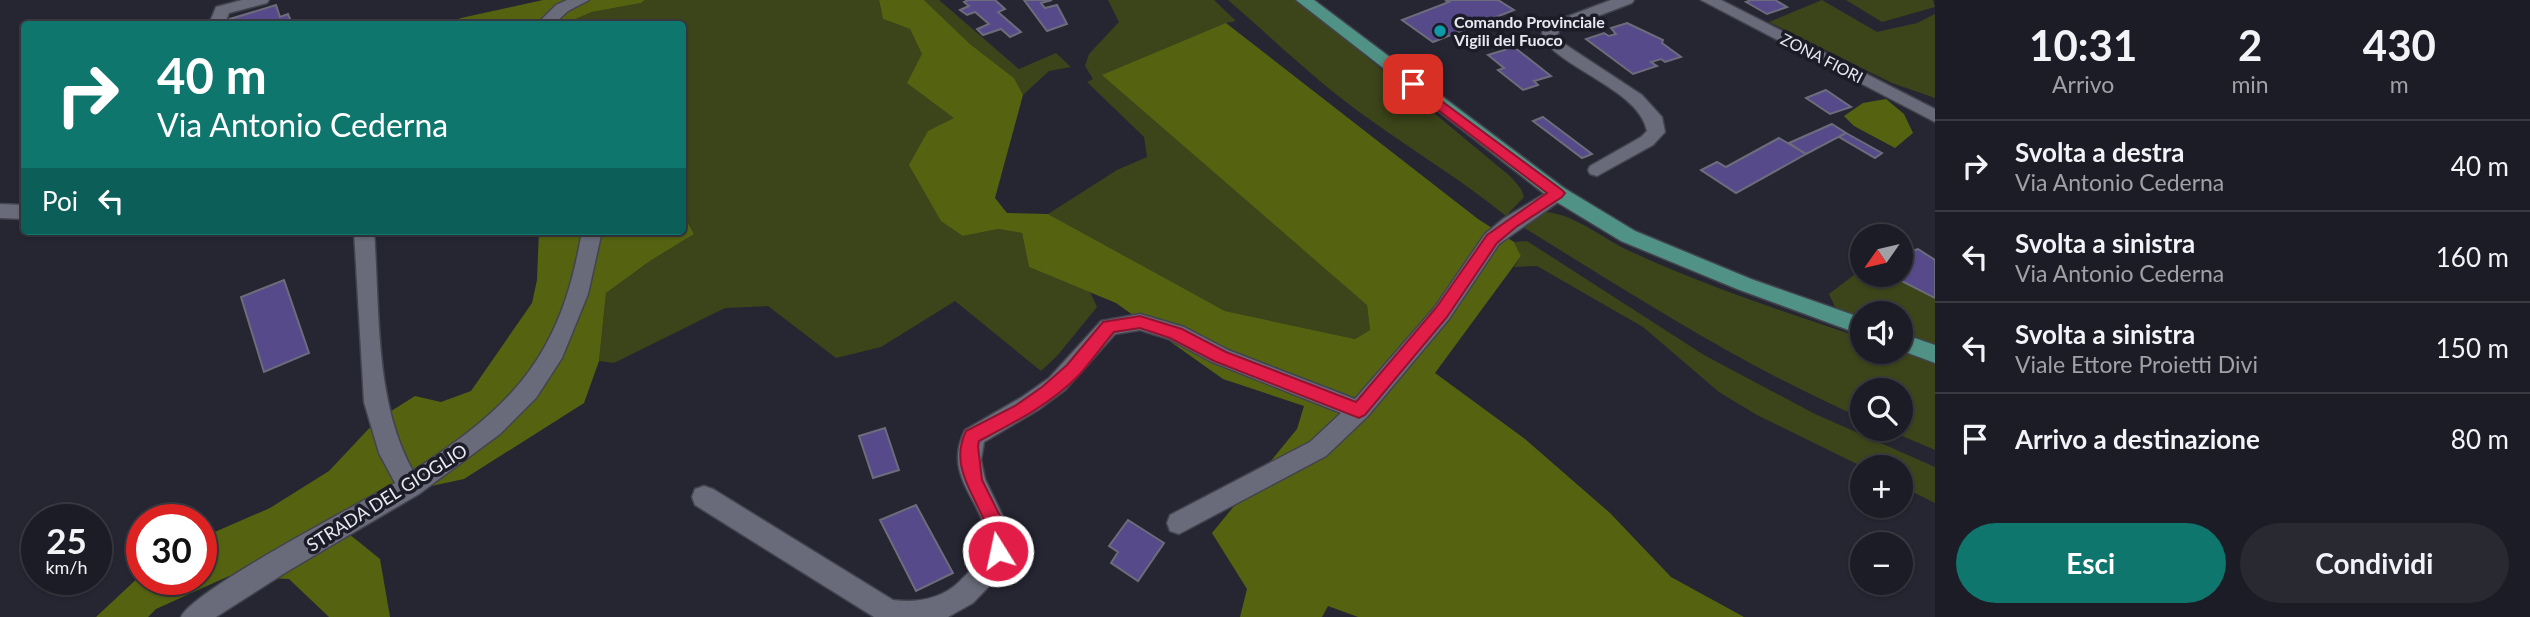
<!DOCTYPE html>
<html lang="it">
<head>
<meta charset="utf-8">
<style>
  :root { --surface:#1c1c26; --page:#292932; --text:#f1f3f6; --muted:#a0a1a7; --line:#3a3a43; --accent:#0f766e }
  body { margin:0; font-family:Lato,sans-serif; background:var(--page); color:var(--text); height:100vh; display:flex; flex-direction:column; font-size:26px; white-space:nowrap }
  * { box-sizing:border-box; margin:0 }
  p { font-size:23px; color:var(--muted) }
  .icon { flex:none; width:38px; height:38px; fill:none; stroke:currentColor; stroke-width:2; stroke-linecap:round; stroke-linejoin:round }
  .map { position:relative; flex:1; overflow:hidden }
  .sheet { display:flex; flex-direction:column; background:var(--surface); width:595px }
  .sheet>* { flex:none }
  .guide { position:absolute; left:21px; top:21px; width:665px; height:214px; border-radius:7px; box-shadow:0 2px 5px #0004,0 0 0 2px var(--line); background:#0f766e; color:#fff; overflow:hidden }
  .needle { width:46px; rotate:236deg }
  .tools { position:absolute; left:1850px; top:224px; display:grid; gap:14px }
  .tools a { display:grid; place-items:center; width:63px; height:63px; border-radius:50%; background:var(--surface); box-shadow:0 2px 5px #0004,0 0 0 2px var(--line); font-size:35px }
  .speed { position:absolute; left:21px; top:504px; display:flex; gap:14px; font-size:35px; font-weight:700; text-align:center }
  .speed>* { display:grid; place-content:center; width:91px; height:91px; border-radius:50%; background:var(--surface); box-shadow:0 2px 5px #0004,0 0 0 2px var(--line); line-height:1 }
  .speed small { font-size:18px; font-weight:400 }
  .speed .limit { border:10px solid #d22; background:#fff; color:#111 }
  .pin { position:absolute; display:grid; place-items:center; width:60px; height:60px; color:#fff; margin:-30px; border-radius:14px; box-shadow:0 4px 10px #0006 }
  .me { position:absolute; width:77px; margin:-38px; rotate:350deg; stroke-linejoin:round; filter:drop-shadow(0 0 5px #0008) }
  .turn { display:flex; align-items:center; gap:24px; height:147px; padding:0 21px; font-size:32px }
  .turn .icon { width:91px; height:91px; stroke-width:2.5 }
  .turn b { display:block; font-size:49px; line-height:60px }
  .then { display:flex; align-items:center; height:66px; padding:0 21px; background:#0003; gap:14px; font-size:26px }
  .eta { display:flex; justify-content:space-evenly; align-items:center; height:119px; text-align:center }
  .eta b { font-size:42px; font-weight:700; line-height:49px }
  .action { display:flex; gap:14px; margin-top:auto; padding:14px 21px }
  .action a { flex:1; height:80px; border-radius:42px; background:var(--accent); color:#fff; font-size:28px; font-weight:700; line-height:80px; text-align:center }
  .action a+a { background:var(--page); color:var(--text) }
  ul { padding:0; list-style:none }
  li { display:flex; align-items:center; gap:21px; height:91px; padding:0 21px; border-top:2px solid var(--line) }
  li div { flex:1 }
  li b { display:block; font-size:26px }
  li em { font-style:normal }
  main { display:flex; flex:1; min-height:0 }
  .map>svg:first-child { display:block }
</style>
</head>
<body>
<main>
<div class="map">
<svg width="1935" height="617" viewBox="0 0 1935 617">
  <rect width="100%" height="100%" fill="#252632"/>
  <path fill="#3c4519" d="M 645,0 L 879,0 L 883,19 L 910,29 L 954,118 L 963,236 L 998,229 L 1022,233 L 1029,267 L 1090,292 L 1097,307 L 1057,356 L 1041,371 L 955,301 L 881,347 L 836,358 L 768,306 L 725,308 L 614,363 L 599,361 L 606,293 L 650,261 L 694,234 L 683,213 L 682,24 L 563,23 L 592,12 L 641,3 Z
    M 924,0 L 939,0 L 1019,69 L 1056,53 L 1071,67 L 1049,71 L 1023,95 L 1014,78 L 970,44 Z
    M 1108,0 L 1214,0 L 1236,21 L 1226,23 L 1367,305 L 1370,330 L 1355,339 L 1225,311 L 1048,214 L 1117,170 L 1147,157 L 1144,137 L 1087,82 L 1093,79 L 1085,66 L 1089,54 L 1119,22 Z
    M 1228,0 L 1298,0 L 1511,177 L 1521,189 L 1524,197 L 1506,216 C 1452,172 1391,138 1337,95 C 1299,65 1264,31 1228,0 Z
    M 1822,0 L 1877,32 L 1917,23 L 1935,14 L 1935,98 L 1892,83 L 1769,22 Z
    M 1846,0 L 1933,0 L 1935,7 L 1882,22 Z
    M 1546,212 C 1578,215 1605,241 1634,253 C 1708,287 1785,312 1862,338 L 1862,352 L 1901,351 L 1935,364 L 1935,450 L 1886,429 L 1900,429 L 1900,390 L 1862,390 L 1862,418 C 1742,366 1632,294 1521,226 Z
    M 1527,241 L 1704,355 L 1815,414 L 1935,467 L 1935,503 L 1901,486 L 1900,467 L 1863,467 L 1757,415 L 1719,392 L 1643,327 L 1537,266 L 1514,267 L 1521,256 L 1514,242 Z
    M 1862,269 L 1862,275 L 1890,275 L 1935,298 L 1935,349 L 1901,337 L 1900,313 L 1862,313 L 1862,323 L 1835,307 L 1829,294 Z"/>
  <path fill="#556311" d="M 543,0 L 645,0 L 641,3 L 592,12 L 563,24 L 446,24 L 461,18 Z
    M 879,0 L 924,0 L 970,44 L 1014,78 L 1023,95 L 995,198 L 1007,213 L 1048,214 L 1225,311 L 1355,339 L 1370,330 L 1367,305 L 1102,75 L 1226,23 L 1478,219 L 1514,242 L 1521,256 L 1435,373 L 1525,439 L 1610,513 L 1671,577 L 1744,617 L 1358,617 L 1328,606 L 1322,617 L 1240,617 L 1247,589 L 1212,533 L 1297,429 L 1304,406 L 1223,379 L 1116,303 L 1029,267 L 1022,233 L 998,229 L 963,236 L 941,221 L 909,165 L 928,131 L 954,118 L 907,83 L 922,54 L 910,29 L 883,19 Z
    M 1886,99 L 1904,114 L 1913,133 L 1895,148 L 1854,126 L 1844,116 L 1863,103 Z
    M 683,214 L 694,234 L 650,261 L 606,293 L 599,361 L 584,403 L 464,479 L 371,499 L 333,521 L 380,559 L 390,617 L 329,617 L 289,579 L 229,576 L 156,609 L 148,617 L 96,617 L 142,574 L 142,579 L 201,579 L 201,538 L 270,508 L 329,471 L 377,420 L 415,396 L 441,402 L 471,391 L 532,303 L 537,280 L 539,231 L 682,231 Z"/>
  <path fill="#574a8b" stroke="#6d6c7b" stroke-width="2" d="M 968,0 L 995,0 L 1005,9 L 998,12 L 1021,32 L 1010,37 L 1001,29 L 983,35 L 977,29 L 989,24 L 975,12 L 967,15 L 960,10 L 969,6 L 964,2 Z
    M 1024,0 L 1052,0 L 1041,3 L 1045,8 L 1057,5 L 1067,24 L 1047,31 Z
    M 1445,0 L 1498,0 L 1514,10 L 1433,42 L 1402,20 L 1449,2 Z
    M 1751,0 L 1775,0 L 1787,7 L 1767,14 L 1746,2 Z
    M 276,5 L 280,17 L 288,14 L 292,24 L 232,24 L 230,19 Z
    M 1627,23 L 1663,40 L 1662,43 L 1681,57 L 1665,62 L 1661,59 L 1651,62 L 1657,66 L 1633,74 L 1586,39 L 1604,33 L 1609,36 L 1616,34 L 1611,28 Z
    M 1514,47 L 1551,76 L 1534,81 L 1538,85 L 1523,90 L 1498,70 L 1504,68 L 1488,55 Z
    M 1826,90 L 1851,107 L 1830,114 L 1806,98 Z
    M 1543,117 L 1592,154 L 1582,158 L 1533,121 Z
    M 1832,124 L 1846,133 L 1806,154 L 1789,143 Z
    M 1846,133 L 1882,153 L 1875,158 L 1839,137 Z
    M 1779,138 L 1806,154 L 1736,193 L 1701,170 L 1717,162 L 1726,167 Z
    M 1918,249 L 1935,260 L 1935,298 L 1890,275 L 1900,275 L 1900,254 Z
    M 284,280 L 309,353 L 264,372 L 241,297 Z
    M 885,428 L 899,470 L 873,478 L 859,436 Z
    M 916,505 L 953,573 L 916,591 L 880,520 Z
    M 1128,520 L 1164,543 L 1138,581 L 1111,563 L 1118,552 L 1109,546 Z"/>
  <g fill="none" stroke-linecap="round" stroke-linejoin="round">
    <defs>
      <path id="minor" d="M 242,0 L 269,0 L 267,3 L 229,13 L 225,24 L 209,24 L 216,7 Z
        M 567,0 L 589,0 L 568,11 L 554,24 L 537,24 L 556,5 Z
        M 1611,0 L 1634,0 L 1632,3 L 1559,31 L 1557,37 L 1563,43 L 1642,95 L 1662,117 L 1665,132 L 1653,145 L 1597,176 L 1590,174 L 1588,170 L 1590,166 L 1641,137 L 1647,131 C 1639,90 1565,71 1541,37 L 1545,25 Z
        M 1701,0 L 1721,0 L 1935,109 L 1935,122 Z
        M 1557,186 L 1564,188 L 1567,193 L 1564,198 L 1499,244 L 1449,319 L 1367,417 L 1326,456 L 1179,534 L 1170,531 L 1167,523 L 1170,515 L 1310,442 L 1341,413 L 1212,362 L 1169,339 L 1140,330 L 1115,334 L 1065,390 L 1038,410 L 984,442 L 981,460 L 985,479 L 1010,531 L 1010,549 L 997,578 L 973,603 L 948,617 L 874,617 L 695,505 L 692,497 L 695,489 L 704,486 L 713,489 L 893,600 C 917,603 941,599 959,582 C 968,572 982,562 985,548 C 994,507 939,482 965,430 L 1022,397 L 1049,378 L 1101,321 L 1140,314 L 1184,327 L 1228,350 L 1355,399 L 1435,307 L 1485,234 L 1503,219 Z
        M 0,204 L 24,205 L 24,219 L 0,218 Z
        M 354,231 L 374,231 C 380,310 374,401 413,471 C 516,404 561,355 582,231 L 602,231 L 588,294 L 562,358 L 536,398 L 500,434 L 419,494 L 288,571 L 216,617 L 181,617 C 193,590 359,504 395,483 L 379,453 L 364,402 Z"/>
      <path id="major" d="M 1296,0 L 1314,0 L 1564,188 L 1635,231 L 1751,279 L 1862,318 L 1862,335 L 1737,289 L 1621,241 L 1550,198 Z
        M 1900,333 L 1935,345 L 1935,363 L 1900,350 Z"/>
    </defs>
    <use href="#minor" stroke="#42434d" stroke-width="3"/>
    <use href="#major" stroke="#42434d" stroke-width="3"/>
    <use href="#minor" fill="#6a6b7a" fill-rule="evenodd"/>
    <use href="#major" fill="#509386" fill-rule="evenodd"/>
  </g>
  <path fill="#e11d48" stroke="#92132f" stroke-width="2" d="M 1413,80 L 1562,190 L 1565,193 L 1562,197 L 1516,227 L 1497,243 L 1447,317 L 1365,415 L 1359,418 L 1214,361 L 1170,338 L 1140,328 L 1114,332 C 1102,346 1091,362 1079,375 C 1051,404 1015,422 979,441 L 978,446 L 982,480 L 1008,532 L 1005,557 L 998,560 L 991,557 C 987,548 992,539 988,530 C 977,497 948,468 966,431 L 1015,406 L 1042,387 L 1067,365 L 1103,322 L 1140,316 L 1182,329 L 1226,352 L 1356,402 L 1436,308 L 1487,235 L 1547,193 L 1408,87 L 1408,81 Z"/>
  <circle fill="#0f9aa8" stroke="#1c1c28" stroke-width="2.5" cx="1440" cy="31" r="7"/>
  <g text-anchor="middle" stroke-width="7" stroke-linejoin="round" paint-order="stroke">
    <g font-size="16" font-weight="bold" fill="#e7e8f0" stroke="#1c1c28" text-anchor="start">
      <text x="1454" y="28">Comando Provinciale<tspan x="1454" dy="18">Vigili del Fuoco</tspan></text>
    </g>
    <g font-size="16" fill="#e7e8f0" stroke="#1c1c28">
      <text transform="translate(1822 58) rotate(27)" y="6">ZONA FIORI</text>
    </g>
    <g font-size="18" fill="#e7e8f0" stroke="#1c1c28">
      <text transform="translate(387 498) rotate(-32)" y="6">STRADA DEL GIOGLIO</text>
    </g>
  </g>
</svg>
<div class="tools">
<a><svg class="needle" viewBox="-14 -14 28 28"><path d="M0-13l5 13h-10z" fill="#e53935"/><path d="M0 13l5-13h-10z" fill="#a0a1a7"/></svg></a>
<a><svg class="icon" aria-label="sound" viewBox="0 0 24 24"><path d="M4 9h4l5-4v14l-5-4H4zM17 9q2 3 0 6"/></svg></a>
<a><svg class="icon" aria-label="search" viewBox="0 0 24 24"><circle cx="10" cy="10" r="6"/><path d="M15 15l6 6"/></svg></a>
<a>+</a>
<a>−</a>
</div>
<div class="speed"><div>25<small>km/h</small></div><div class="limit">30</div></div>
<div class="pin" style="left:1413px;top:84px;background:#d93025"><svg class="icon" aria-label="arrive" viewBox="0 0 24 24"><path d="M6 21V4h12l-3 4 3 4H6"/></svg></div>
<svg class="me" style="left:998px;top:551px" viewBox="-20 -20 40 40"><circle r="17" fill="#e11d48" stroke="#fff" stroke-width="3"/><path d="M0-11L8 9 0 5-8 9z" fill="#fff"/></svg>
<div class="guide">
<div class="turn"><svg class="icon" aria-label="right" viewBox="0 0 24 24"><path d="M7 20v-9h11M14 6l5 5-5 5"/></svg><div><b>40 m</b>Via Antonio Cederna</div></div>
<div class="then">Poi<svg class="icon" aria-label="left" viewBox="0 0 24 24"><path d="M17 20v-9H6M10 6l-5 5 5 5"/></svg></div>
</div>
</div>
<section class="sheet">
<div class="eta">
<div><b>10:31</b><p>Arrivo</p></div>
<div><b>2</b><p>min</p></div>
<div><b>430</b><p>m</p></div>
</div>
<ul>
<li><svg class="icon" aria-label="right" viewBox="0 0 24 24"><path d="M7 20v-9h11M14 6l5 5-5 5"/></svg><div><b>Svolta a destra</b><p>Via Antonio Cederna</p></div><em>40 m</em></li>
<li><svg class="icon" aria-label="left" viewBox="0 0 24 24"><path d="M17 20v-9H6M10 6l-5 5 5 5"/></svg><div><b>Svolta a sinistra</b><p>Via Antonio Cederna</p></div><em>160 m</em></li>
<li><svg class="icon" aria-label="left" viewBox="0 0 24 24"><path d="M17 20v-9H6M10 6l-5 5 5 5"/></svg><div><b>Svolta a sinistra</b><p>Viale Ettore Proietti Divi</p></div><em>150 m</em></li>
<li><svg class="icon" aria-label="arrive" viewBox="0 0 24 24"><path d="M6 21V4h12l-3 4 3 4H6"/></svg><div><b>Arrivo a destinazione</b></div><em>80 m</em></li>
</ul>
<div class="action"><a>Esci</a><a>Condividi</a></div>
</section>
</main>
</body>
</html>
